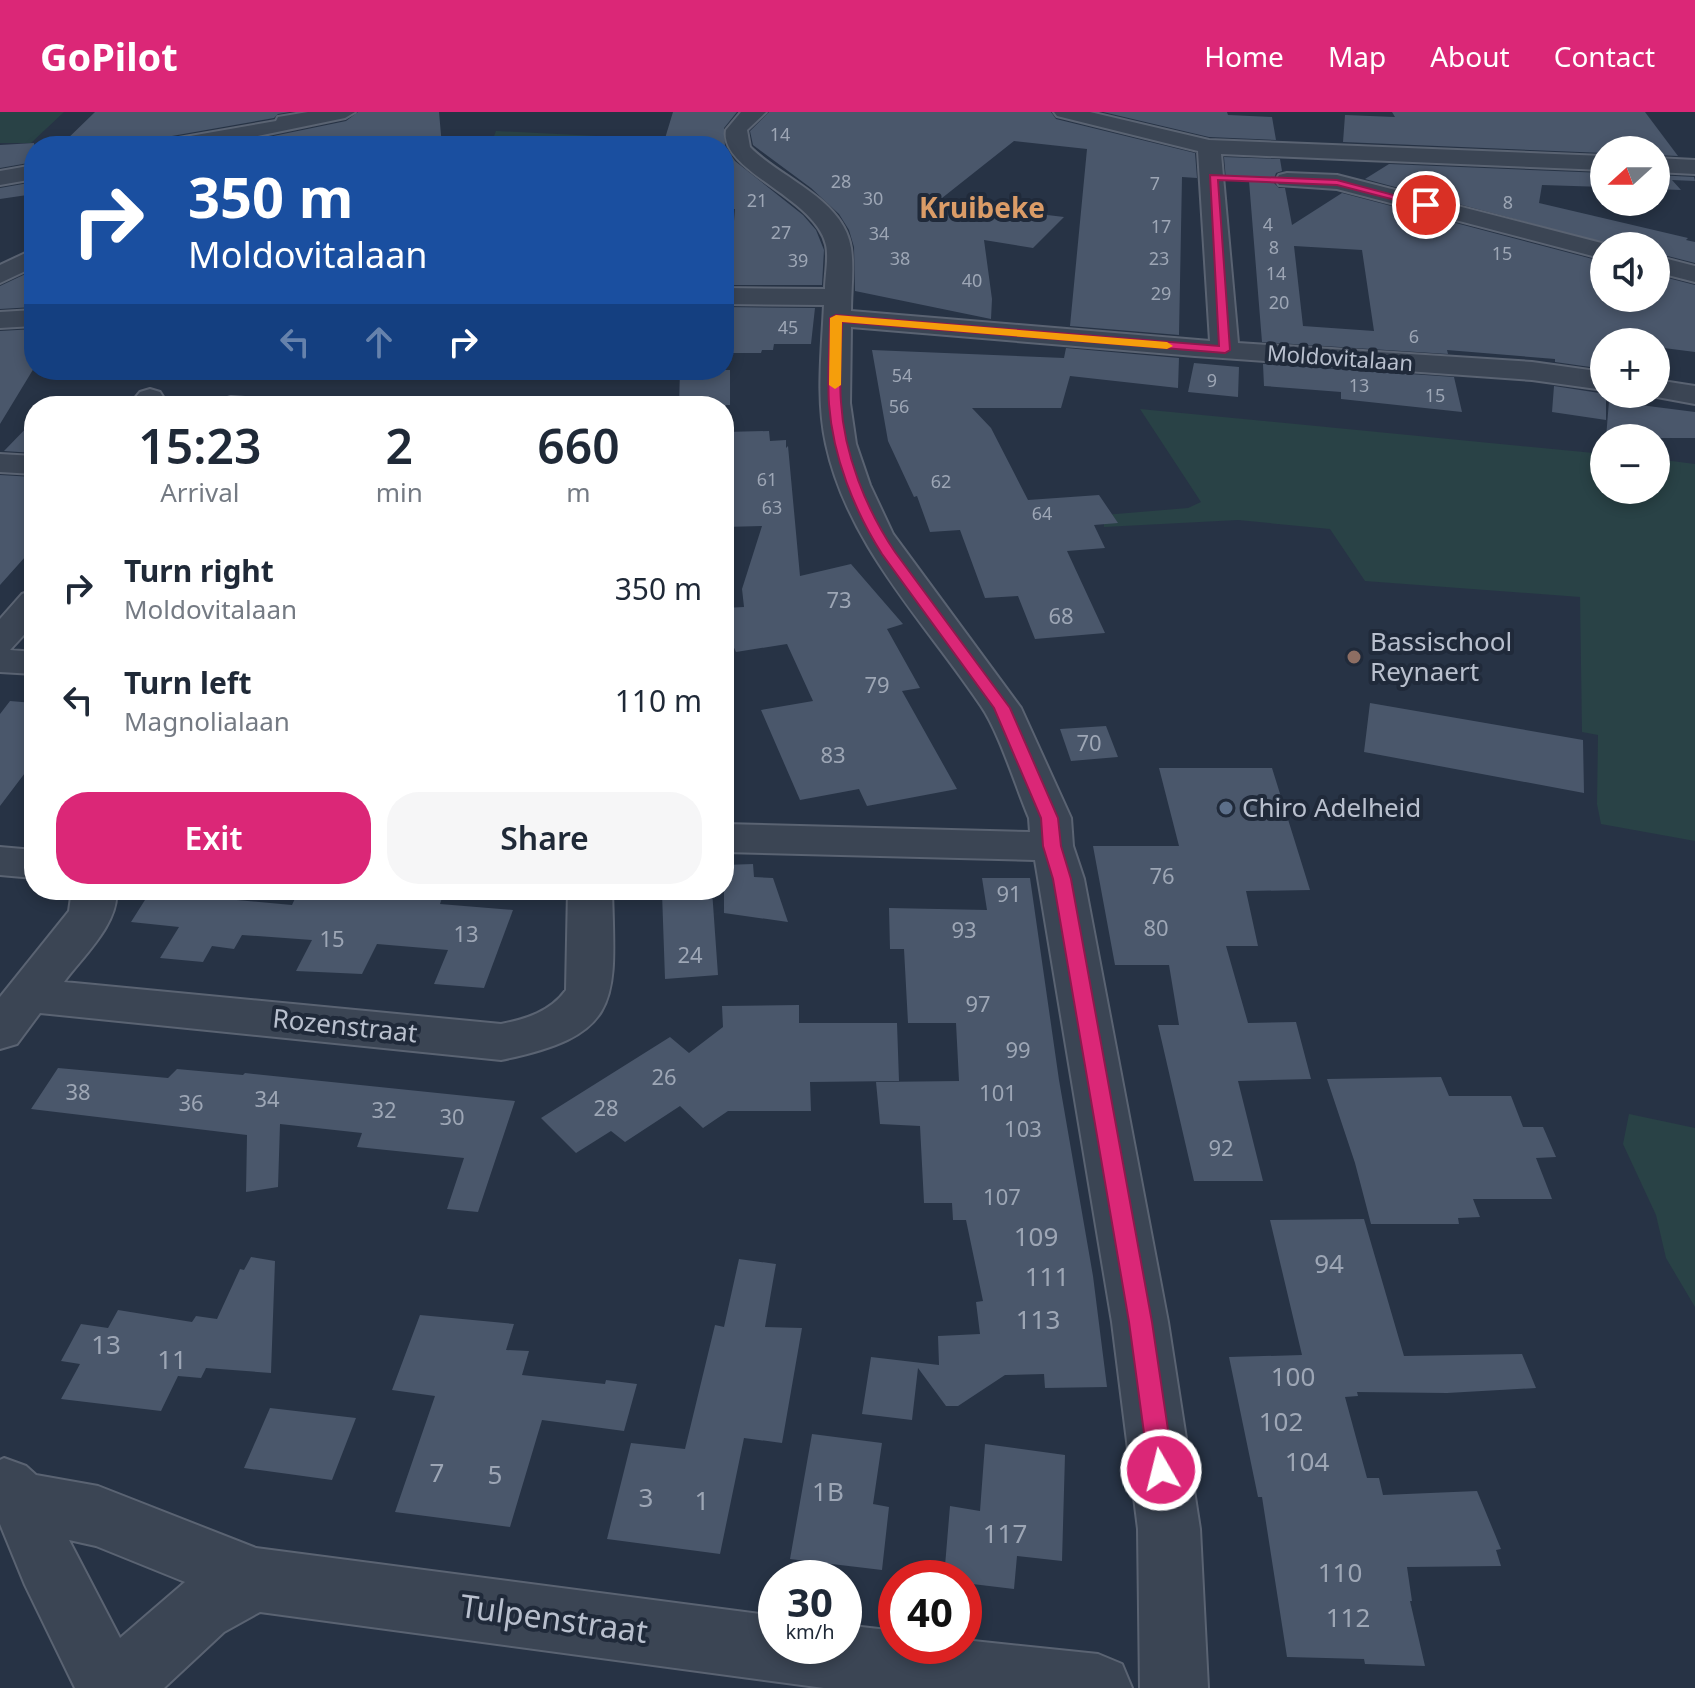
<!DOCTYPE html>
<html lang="en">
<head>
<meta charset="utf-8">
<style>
  :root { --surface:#fff; --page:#f6f6f7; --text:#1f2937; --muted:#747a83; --accent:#db2777 }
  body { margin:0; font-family:"Noto Sans",sans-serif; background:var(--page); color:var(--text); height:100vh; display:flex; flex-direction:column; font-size:30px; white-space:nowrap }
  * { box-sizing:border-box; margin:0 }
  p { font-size:26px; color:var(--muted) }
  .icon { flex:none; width:44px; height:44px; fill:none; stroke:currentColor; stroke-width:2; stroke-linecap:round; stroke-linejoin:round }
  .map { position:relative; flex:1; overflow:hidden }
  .panel { position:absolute; left:24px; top:284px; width:710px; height:504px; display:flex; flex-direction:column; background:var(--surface); border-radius:32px; box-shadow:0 4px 12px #0003 }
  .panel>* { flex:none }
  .top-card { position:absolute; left:24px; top:24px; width:710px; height:244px; border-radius:32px; box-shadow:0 4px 12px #0003; background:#1a4fa0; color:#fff; overflow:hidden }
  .needle { width:52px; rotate:249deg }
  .buttons { position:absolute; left:1590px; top:24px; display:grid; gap:16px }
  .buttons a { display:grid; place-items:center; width:80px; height:80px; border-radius:50%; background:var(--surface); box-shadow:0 4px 12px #0003; font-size:40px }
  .speed { position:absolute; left:758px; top:1448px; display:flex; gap:16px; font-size:40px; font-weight:700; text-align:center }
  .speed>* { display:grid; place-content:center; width:104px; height:104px; border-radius:50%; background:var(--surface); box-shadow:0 4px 12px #0003; line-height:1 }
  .speed small { font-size:20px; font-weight:400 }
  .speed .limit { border:12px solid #d22; background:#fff; color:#111 }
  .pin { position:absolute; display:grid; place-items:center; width:68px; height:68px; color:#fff; margin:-34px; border:4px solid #fff; border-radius:50%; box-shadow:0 2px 8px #0007 }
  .me { position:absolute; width:88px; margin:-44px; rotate:352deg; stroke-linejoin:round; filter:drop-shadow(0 0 6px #0008) }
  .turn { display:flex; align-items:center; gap:28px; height:168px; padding:0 32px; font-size:36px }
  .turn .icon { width:104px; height:104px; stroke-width:2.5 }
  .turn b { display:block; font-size:56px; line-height:68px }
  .lanes { display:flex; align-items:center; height:76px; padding:0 32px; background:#0003; justify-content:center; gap:40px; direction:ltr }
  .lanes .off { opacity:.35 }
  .eta { display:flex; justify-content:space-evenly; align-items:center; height:136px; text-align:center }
  .eta b { font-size:48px; font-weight:600; line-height:56px }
  .action { display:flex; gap:16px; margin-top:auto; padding:16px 32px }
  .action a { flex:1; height:92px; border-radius:32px; background:var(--accent); color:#fff; font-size:32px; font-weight:600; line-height:92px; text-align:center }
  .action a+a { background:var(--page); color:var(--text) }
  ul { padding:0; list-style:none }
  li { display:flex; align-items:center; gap:24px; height:112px; padding:0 32px }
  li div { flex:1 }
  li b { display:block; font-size:30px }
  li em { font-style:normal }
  header { display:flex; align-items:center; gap:48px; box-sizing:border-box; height:112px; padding:0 40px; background:var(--accent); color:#fff }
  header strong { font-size:38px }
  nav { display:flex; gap:44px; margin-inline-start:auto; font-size:28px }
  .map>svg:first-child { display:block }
</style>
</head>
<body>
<header>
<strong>GoPilot</strong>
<nav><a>Home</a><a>Map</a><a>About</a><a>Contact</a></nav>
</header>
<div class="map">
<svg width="1695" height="1576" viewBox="0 0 1695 1576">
  <rect width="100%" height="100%" fill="#273345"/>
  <path fill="#294246" d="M 0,0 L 64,0 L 31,31 L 0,31 Z
    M 496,19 L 617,25 L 614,34 L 490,34 Z
    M 1140,297 L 1604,342 L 1604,378 L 1656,378 L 1656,347 L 1695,352 L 1695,729 L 1601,712 L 1597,692 L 1598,623 L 1582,620 L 1580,485 L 1365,469 L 1330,417 L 1238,408 L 1104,415 L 1104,403 L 1188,396 L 1201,390 Z
    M 1629,1002 L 1695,1016 L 1695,1195 L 1666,1146 L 1656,1103 L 1623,1032 Z"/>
  <path fill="#4a576b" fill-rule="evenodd" d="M 95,0 L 290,0 L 278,2 L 274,6 L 172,24 L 159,34 L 60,34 Z
    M 358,0 L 439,0 L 442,34 L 225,34 L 346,9 Z
    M 673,0 L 737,0 L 724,16 L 725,34 L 735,49 L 803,103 L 816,118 L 824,138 L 822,173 L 724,173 L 724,156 L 730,156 L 735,97 L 724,97 L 724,34 L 663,33 Z
    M 769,0 L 1051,0 L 1056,7 L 1195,41 L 1197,66 L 1182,65 L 1179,223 L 1070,214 L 1087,37 L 1014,29 L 937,90 L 1064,105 L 1033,136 L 984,128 L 992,187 L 991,207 L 855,179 L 854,135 L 849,118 L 839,102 L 811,76 L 753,33 L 750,19 Z
    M 1103,0 L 1227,0 L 1228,3 L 1272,5 L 1276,28 L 1209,25 Z
    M 1392,0 L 1645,0 L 1678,44 L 1656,43 L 1656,38 L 1604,38 L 1604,41 L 1343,30 L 1345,3 L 1395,5 Z
    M 34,31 L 34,50 L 0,56 L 0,33 Z
    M 1224,45 L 1280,47 L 1282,59 L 1276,61 L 1273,70 L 1279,76 L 1285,76 L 1292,113 L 1342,81 L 1604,150 L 1604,186 L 1656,186 L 1656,163 L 1695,173 L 1695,240 L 1656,235 L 1656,230 L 1604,230 L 1604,257 L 1555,250 L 1555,247 L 1447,238 L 1448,242 L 1262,230 L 1249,69 L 1226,68 ZM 1294,134 L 1362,138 L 1374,219 L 1303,214 Z
    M 1389,52 L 1604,61 L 1604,75 L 1542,73 L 1539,91 L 1688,126 L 1686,128 L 1695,130 L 1695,151 L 1656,141 L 1656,134 L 1616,134 L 1365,67 Z
    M 1656,63 L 1694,65 L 1695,69 L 1672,68 L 1681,78 L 1656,77 Z
    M 34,70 L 34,82 L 0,87 L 0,76 Z
    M 34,158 L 34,195 L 0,197 L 0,174 Z
    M 724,195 L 815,196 L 811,232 L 774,232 L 773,238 L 762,238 L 761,241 L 724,241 Z
    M 34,217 L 34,256 L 0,312 L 0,219 Z
    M 1066,236 L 1179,246 L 1178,276 L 1070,264 L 1061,296 L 972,296 L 991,316 L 1028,388 L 1099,383 L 1118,411 L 1094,413 L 1105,436 L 1067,439 L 1105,521 L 1035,527 L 1018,484 L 985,486 L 960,418 L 930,420 L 917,384 L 914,385 L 888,329 L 872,238 L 1064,246 Z
    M 1194,251 L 1239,255 L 1238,285 L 1188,280 Z
    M 1263,252 L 1454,265 L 1462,300 L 1341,287 L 1341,280 L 1264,274 Z
    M 680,258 L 730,258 L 730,293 L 679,294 Z
    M 1554,274 L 1606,282 L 1606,308 L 1552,300 Z
    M 1609,289 L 1695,300 L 1695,326 L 1606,326 Z
    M 34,308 L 34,341 L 4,339 Z
    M 769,319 L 770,329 L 786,328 L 786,336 L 788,334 L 800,464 L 851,452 L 903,512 L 887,517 L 920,576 L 902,579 L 957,677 L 867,694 L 859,677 L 800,688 L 761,598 L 813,589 L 787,532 L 736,540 L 724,514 L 724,496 L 744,495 L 742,477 L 762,414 L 724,415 L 724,320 Z
    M 0,363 L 34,365 L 34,435 L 0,473 Z
    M 10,589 L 34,591 L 34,649 L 0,694 L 0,602 Z
    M 1370,591 L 1583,628 L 1584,681 L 1364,640 Z
    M 1106,614 L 1118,645 L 1071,649 L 1060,617 Z
    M 1159,656 L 1272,656 L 1310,778 L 1246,779 L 1258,834 L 1226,834 L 1248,911 L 1296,910 L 1311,967 L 1238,969 L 1263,1069 L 1194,1069 L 1158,913 L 1179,913 L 1169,853 L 1115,853 L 1093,734 L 1179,734 Z
    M 753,752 L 754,765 L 773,766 L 788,810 L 724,801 L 724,753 Z
    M 982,766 L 1030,766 L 1059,968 L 1093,1164 L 1107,1275 L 1045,1276 L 1044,1262 L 1005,1263 L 958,1294 L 946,1294 L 918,1256 L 912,1308 L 862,1302 L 871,1245 L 939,1253 L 938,1224 L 980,1222 L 976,1190 L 983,1189 L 966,1108 L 953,1108 L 952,1091 L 924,1091 L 920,1014 L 880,1012 L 876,970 L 959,969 L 956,911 L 908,911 L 904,837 L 890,837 L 889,796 L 987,798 Z
    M 299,778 L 366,778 L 442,786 L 440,792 L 513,798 L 484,876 L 434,872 L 448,838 L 377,832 L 362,862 L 296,859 L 312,828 L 242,823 L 234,837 L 212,834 L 203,850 L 160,846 L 179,815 L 131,810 L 150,780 L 292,793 Z
    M 712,778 L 718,863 L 665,867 L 662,781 Z
    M 799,893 L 799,911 L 897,911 L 899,969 L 810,970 L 811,999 L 728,999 L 703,1016 L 680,994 L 625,1030 L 611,1019 L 576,1041 L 541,1006 L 670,925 L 689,941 L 723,915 L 722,894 Z
    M 58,956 L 168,966 L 177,957 L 243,963 L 245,961 L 515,989 L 478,1100 L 447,1097 L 464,1046 L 357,1035 L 362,1021 L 280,1012 L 278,1075 L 246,1080 L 247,1023 L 31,997 Z
    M 1441,965 L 1449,984 L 1511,984 L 1523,1015 L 1543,1015 L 1556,1045 L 1536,1046 L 1552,1087 L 1473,1087 L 1480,1105 L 1458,1106 L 1459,1112 L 1371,1112 L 1355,1051 L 1327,967 Z
    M 1364,1107 L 1404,1244 L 1522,1242 L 1536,1276 L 1447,1281 L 1357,1280 L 1358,1284 L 1345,1285 L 1367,1366 L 1379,1366 L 1383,1383 L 1477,1379 L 1501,1437 L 1496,1438 L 1501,1454 L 1407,1455 L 1412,1489 L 1410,1489 L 1425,1554 L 1365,1552 L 1364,1547 L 1287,1545 L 1262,1385 L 1258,1385 L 1229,1245 L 1302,1243 L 1270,1108 Z
    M 251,1145 L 275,1149 L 271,1261 L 206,1256 L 201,1266 L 178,1264 L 161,1299 L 61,1287 L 80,1252 L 61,1249 L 81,1212 L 108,1216 L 118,1198 L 192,1210 L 196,1204 L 217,1207 L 240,1157 L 244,1158 Z
    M 739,1147 L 776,1152 L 765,1215 L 802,1216 L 782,1331 L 744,1326 L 720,1442 L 607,1427 L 631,1331 L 685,1337 L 715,1213 L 724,1215 Z
    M 420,1203 L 514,1212 L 506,1238 L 529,1239 L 522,1263 L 605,1272 L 606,1268 L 637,1272 L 624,1319 L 542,1308 L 510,1415 L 395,1400 L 435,1284 L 392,1278 Z
    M 270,1296 L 356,1306 L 332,1368 L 244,1356 Z
    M 812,1322 L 882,1331 L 873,1392 L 889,1395 L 882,1458 L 790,1447 Z
    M 985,1332 L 1065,1343 L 1062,1449 L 1017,1444 L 1014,1477 L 964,1471 L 964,1466 L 944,1466 L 950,1394 L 980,1399 Z"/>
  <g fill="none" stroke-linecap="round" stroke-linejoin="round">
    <defs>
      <path id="minor" d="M 308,0 L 355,0 L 345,6 L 210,34 L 162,34 L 173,27 L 276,9 L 278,5 Z
        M 741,0 L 766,0 L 747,18 L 750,35 C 780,66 844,87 851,136 C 854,156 851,179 851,199 L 1210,229 L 1198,39 L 1057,4 L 1054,0 L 1090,0 L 1209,28 L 1604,44 L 1604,58 L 1221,42 L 1238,231 L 1532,250 L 1604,260 L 1604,278 L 1532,268 L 1195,244 L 851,215 L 850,291 L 856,332 L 870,373 L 893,422 L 1021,596 L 1071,706 L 1073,734 L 1084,767 L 1168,1210 L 1200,1417 L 1208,1576 L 1140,1576 L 1138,1417 L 1112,1210 L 1035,748 L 724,740 L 724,712 L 1030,720 L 1029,706 C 1015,673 1000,622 981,594 C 925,510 848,434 826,332 C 816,287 822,238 824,193 L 724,192 L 724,176 L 825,177 C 825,164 829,146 826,133 C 815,85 719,59 726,18 Z
        M 1656,46 L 1695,48 L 1695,62 L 1656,60 Z
        M 34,53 L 34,67 L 0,73 L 0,59 Z
        M 1287,61 L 1337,63 L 1613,134 L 1604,134 L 1604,147 L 1337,77 L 1279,73 L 1276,68 L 1279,63 Z
        M 34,137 L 34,155 L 0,171 L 0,153 Z
        M 1656,144 L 1695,154 L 1695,170 L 1656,160 Z
        M 34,198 L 34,214 L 0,216 L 0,200 Z
        M 1656,268 L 1695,274 L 1695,292 L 1646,283 L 1656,282 Z
        M 150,277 L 160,280 L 169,294 L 139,294 L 135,286 L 140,280 Z
        M 231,285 L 277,288 L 282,294 L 216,294 L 221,288 Z
        M 0,342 L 34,344 L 34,362 L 0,360 Z
        M 34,478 L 34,512 L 10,538 L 34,540 L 34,562 L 0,560 L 0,507 L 22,482 Z
        M 0,735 L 34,738 L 34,766 L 0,763 Z
        M 72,778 L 116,778 C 120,811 82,845 64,870 L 501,912 C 526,907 550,900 566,878 L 568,778 L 612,778 C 615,888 624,923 501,948 L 40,901 L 17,932 L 0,937 L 0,885 L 69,799 Z
        M 4,1346 L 26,1354 L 36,1363 L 98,1374 L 256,1436 L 776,1504 L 776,1534 L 844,1534 L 844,1513 L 896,1519 L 896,1534 L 964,1534 L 964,1528 L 1098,1542 L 1122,1552 L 1132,1576 L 824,1576 L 260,1500 L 224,1520 L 164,1576 L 75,1576 L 25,1473 L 0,1412 L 0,1348 ZM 69,1428 L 96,1434 L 185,1470 L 120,1526 Z"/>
    </defs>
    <use href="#minor" stroke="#5a6372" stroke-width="4"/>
    <use href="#minor" fill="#3b4554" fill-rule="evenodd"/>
  </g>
  <path fill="#db2777" stroke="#8e194d" stroke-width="2" d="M 1210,63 L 1337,68 L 1431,93 L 1426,96 L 1337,73 L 1218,68 L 1230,238 L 1225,241 L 842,210 C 841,236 839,264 841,290 C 844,342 866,397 895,440 L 1010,596 L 1058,706 L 1061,734 L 1071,767 L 1152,1210 L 1174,1358 L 1170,1366 L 1161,1370 L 1152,1366 L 1149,1358 L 1129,1210 L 1053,767 L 1043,734 L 1041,706 L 994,596 L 882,442 C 854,398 833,345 829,292 C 827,264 830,234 830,206 L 836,203 L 1219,234 Z"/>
  <path fill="#f59e0b" d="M 836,203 L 1167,230 L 1173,234 L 1167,237 L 842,210 L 841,273 L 835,277 L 829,273 L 830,206 Z"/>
  <circle fill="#8d6e63" stroke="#202a3a" stroke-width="3" cx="1354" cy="545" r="8"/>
  <circle fill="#5c6f8a" stroke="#202a3a" stroke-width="3" cx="1226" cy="696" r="8"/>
  <g text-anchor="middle" stroke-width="8" stroke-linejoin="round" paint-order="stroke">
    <g font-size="18" fill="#9da6b5">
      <text x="780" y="29">14</text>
      <text x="841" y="76">28</text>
      <text x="1155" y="78">7</text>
      <text x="873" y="93">30</text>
      <text x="757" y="95">21</text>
      <text x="1508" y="97">8</text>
      <text x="1268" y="119">4</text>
      <text x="1161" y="121">17</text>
      <text x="781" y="127">27</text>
      <text x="879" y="128">34</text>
      <text x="1274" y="142">8</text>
      <text x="1502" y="148">15</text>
      <text x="900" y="153">38</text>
      <text x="1159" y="153">23</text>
      <text x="798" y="155">39</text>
      <text x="1276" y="168">14</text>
      <text x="972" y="175">40</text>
      <text x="1161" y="188">29</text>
      <text x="1279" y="197">20</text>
      <text x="788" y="222">45</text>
      <text x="1414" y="231">6</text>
      <text x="902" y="270">54</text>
      <text x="1212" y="275">9</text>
      <text x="1359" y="280">13</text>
      <text x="1435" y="290">15</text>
      <text x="899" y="301">56</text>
      <text x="767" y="374">61</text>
      <text x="941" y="376">62</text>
      <text x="772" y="402">63</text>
      <text x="1042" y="408">64</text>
    </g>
    <g font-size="22" fill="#b9c0ce" stroke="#202a3a">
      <text transform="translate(1340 246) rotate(4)" y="8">Moldovitalaan</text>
    </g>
    <g font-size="22" fill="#9da6b5">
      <text x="839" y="496">73</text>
      <text x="1061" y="512">68</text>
      <text x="877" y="581">79</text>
      <text x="1089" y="639">70</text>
      <text x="833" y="651">83</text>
      <text x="1162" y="772">76</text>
      <text x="1009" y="790">91</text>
      <text x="1156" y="824">80</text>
      <text x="964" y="826">93</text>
      <text x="466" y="830">13</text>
      <text x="332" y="835">15</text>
      <text x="690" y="851">24</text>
      <text x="978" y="900">97</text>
      <text x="1018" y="946">99</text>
      <text x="664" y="973">26</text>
      <text x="78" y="988">38</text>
      <text x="998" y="989">101</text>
      <text x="267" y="995">34</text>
      <text x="191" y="999">36</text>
      <text x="606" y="1004">28</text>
      <text x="384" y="1006">32</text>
      <text x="452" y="1013">30</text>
      <text x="1023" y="1025">103</text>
      <text x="1221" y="1044">92</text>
      <text x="1002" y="1093">107</text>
    </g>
    <g font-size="26" fill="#b9c0ce" stroke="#202a3a" text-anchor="start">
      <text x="1370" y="539">Bassischool<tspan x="1370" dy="30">Reynaert</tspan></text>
      <text x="1242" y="705">Chiro Adelheid</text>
    </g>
    <g font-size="26" fill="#b9c0ce" stroke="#202a3a">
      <text transform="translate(345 914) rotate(6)" y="9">Rozenstraat</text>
    </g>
    <g font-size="26" fill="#9da6b5">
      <text x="1036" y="1134">109</text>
      <text x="1329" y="1161">94</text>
      <text x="1047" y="1174">111</text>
      <text x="1038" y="1217">113</text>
      <text x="106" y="1242">13</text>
      <text x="172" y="1257">11</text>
      <text x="1293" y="1274">100</text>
      <text x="1281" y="1319">102</text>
      <text x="1307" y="1359">104</text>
      <text x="437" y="1370">7</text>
      <text x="495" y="1372">5</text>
      <text x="828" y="1389">1B</text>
      <text x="646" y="1395">3</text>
      <text x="702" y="1398">1</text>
      <text x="1005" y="1431">117</text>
      <text x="1340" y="1470">110</text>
      <text x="1348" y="1515">112</text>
    </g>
    <g font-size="28" font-weight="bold" fill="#db9c67" stroke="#202a3a">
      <text x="982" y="106">Kruibeke</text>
    </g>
    <g font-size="32" fill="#b9c0ce" stroke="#202a3a">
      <text transform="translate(554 1507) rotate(8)" y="11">Tulpenstraat</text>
    </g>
  </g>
</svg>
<div class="buttons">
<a><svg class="needle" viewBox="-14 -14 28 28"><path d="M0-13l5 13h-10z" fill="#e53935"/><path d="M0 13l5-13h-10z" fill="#747a83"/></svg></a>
<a><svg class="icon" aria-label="sound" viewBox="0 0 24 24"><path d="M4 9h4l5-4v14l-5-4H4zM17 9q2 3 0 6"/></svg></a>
<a>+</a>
<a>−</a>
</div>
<div class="speed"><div>30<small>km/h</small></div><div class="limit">40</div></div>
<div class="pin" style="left:1426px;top:93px;background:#d93025"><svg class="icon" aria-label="arrive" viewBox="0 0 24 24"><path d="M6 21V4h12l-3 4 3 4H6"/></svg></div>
<svg class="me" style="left:1161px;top:1358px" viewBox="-20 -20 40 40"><circle r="17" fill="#db2777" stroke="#fff" stroke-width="3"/><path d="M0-11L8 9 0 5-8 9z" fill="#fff"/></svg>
<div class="top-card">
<div class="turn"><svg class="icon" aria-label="right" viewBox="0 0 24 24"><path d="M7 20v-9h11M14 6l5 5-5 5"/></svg><div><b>350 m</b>Moldovitalaan</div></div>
<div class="lanes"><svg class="icon off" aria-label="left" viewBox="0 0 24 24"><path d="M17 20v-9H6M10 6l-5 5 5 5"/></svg><svg class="icon off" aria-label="ahead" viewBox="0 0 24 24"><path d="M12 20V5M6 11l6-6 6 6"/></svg><svg class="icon" aria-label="right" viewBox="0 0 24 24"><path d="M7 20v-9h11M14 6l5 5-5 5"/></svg></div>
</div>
<section class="panel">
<div class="eta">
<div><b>15:23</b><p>Arrival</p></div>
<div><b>2</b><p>min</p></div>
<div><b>660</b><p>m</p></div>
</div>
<ul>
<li><svg class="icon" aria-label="right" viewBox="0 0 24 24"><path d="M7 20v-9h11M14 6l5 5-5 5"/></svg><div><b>Turn right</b><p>Moldovitalaan</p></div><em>350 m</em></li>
<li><svg class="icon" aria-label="left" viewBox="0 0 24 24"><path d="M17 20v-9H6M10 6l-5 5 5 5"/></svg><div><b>Turn left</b><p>Magnolialaan</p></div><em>110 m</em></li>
</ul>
<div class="action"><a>Exit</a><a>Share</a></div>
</section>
</div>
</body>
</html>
